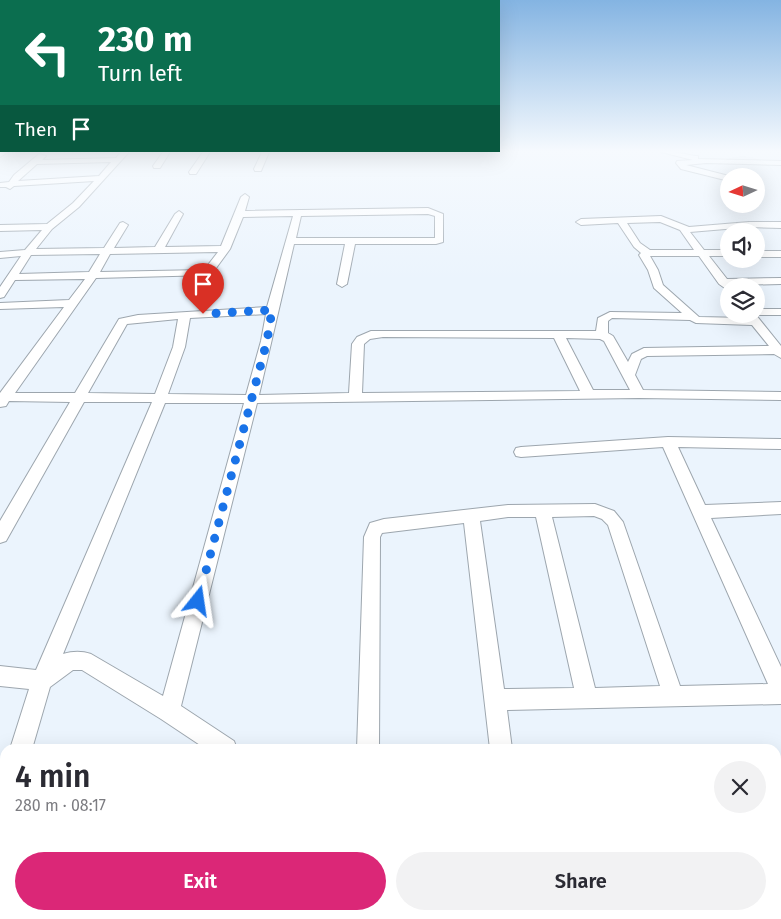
<!DOCTYPE html>
<html lang="en">
<head>
<meta charset="utf-8">
<style>
  :root { --surface:#fff; --page:#f2f2f3; --text:#2b2b33; --muted:#7c7c81; --accent:#db2777 }
  body { margin:0; font-family:"Fira Sans",sans-serif; background:var(--page); color:var(--text); height:100vh; display:flex; flex-direction:column; font-size:19px; white-space:nowrap }
  * { box-sizing:border-box; margin:0 }
  p { font-size:16px; color:var(--muted) }
  .icon { flex:none; width:28px; height:28px; fill:none; stroke:currentColor; stroke-width:2; stroke-linecap:round; stroke-linejoin:round }
  .map { position:relative; flex:1; overflow:hidden }
  .panel { position:absolute; left:0px; top:744px; width:781px; height:176px; display:flex; flex-direction:column; background:var(--surface); border-radius:15px 15px 0 0; box-shadow:0 5px 20px #0002 }
  .panel>* { flex:none }
  .top-card { position:absolute; left:0px; top:0px; width:500px; height:152px; box-shadow:0 5px 20px #0002; background:#0b6e4f; color:#fff; overflow:hidden }
  .needle { width:32px; rotate:266deg }
  .tools { position:absolute; left:720px; top:168px; display:grid; gap:10px }
  .tools a { display:grid; place-items:center; width:45px; height:45px; border-radius:50%; background:var(--surface); box-shadow:0 5px 20px #0002; font-size:25px }
  .pin { position:absolute; display:grid; place-items:center; width:42px; height:42px; color:#fff; margin:-51px -21px; border-radius:50% 50% 50% 0; rotate:-45deg; box-shadow:0 0 5px #0007 }
  .pin .icon { rotate:45deg }
  .me { position:absolute; width:55px; margin:-28px; rotate:15deg; stroke-linejoin:round; filter:drop-shadow(0 0 4px #0008) }
  .turn { display:flex; align-items:center; gap:18px; height:105px; padding:0 15px; font-size:22px }
  .turn .icon { width:65px; height:65px; stroke-width:2.5 }
  .turn b { display:block; font-size:35px; line-height:42px }
  .then { display:flex; align-items:center; height:48px; padding:0 15px; background:#0003; gap:10px; font-size:19px }
  .round { display:grid; place-items:center; flex:none; width:52px; height:52px; border-radius:26px; background:var(--page) }
  .headline { display:flex; align-items:center; justify-content:space-between; height:85px; padding:0 15px }
  h1 { font-size:30px; font-weight:600; line-height:38px }
  .button { display:flex; gap:10px; margin-top:auto; padding:10px 15px }
  .button a { flex:1; height:58px; border-radius:30px; background:var(--accent); color:#fff; font-size:20px; font-weight:600; line-height:58px; text-align:center }
  .button a+a { background:var(--page); color:var(--text) }
  .map>svg:first-child { display:block }
</style>
</head>
<body>
<div class="map">
<svg width="781" height="919" viewBox="0 0 781 919">
  <rect width="100%" height="100%" fill="#ebf4fd"/>
  <g fill="none" stroke-linecap="round" stroke-linejoin="round">
    <defs>
      <path id="minor" d="M 0,152 L 8,152 L 0,157 Z
        M 121,152 L 129,152 L 79,207 L 52,229 L 36,249 L 104,248 L 120,223 L 123,222 L 128,225 L 114,248 L 155,247 L 175,214 L 179,211 L 183,214 L 165,247 L 221,246 L 241,197 L 245,194 L 249,197 L 245,211 L 428,208 L 443,214 L 443,242 L 436,244 L 355,244 L 347,284 L 342,287 L 337,284 L 345,244 L 294,244 L 259,395 L 349,393 L 352,344 L 357,337 L 371,331 L 596,331 L 598,318 L 610,312 L 682,313 L 654,288 L 648,270 L 639,255 L 641,253 L 634,247 L 618,223 L 581,225 L 576,222 L 581,219 L 661,216 L 689,227 L 749,222 L 781,222 L 781,228 L 749,227 L 690,232 L 704,250 L 729,250 L 729,256 L 709,256 L 727,279 L 781,278 L 781,284 L 732,285 L 733,286 L 729,286 L 729,291 L 719,284 L 699,256 L 650,256 L 658,270 L 663,285 L 699,317 L 746,318 L 743,314 L 756,314 L 756,309 L 781,309 L 781,315 L 756,315 L 781,346 L 781,358 L 774,354 L 647,356 L 641,359 L 635,375 L 643,390 L 781,392 L 781,400 L 639,398 L 257,403 L 181,706 L 234,741 L 237,749 L 206,749 L 161,719 L 82,670 L 73,670 L 50,687 L 32,749 L 10,749 L 29,689 L 0,686 L 0,666 L 36,670 L 152,402 L 84,402 L 6,541 L 0,543 L 0,521 L 70,402 L 9,401 L 6,406 L 0,407 L 0,393 L 64,307 L 0,309 L 0,303 L 69,300 L 85,279 L 15,280 L 4,297 L 0,298 L 0,287 L 21,256 L 0,258 L 0,252 L 25,250 L 42,230 L 0,231 L 0,225 L 47,224 L 73,203 L 94,181 L 14,186 L 10,189 L 6,187 L 0,187 L 0,183 L 9,182 L 14,175 L 39,154 L 46,156 L 42,160 L 116,158 ZM 111,162 L 99,176 L 18,181 L 37,164 ZM 428,214 L 435,216 L 435,238 L 296,238 L 301,216 ZM 293,216 L 267,307 L 138,315 L 119,319 L 75,393 L 15,393 L 96,278 L 211,275 L 230,249 L 243,217 ZM 660,222 L 680,230 L 694,250 L 650,250 L 640,243 L 627,223 ZM 218,252 L 204,270 L 100,272 L 110,254 ZM 100,254 L 89,272 L 19,274 L 31,255 ZM 266,314 L 261,341 L 246,395 L 168,394 L 185,347 L 190,318 ZM 612,318 L 690,320 L 696,323 L 752,325 L 769,346 L 644,348 L 632,354 L 628,362 L 613,336 L 608,333 L 608,321 ZM 178,319 L 173,347 L 155,394 L 88,393 L 127,324 ZM 383,337 L 554,338 L 580,391 L 362,393 L 364,344 L 370,339 ZM 566,338 L 600,339 L 604,341 L 630,390 L 593,390 ZM 165,403 L 244,403 L 163,696 L 91,654 C 82,651 73,651 63,654 Z
        M 163,152 L 170,152 L 160,168 L 154,168 L 153,166 Z
        M 203,152 L 210,152 L 196,174 L 190,174 L 189,172 Z
        M 262,152 L 269,152 L 261,171 L 255,171 L 254,169 Z
        M 661,152 L 674,152 L 695,156 L 698,156 L 698,159 L 781,161 L 781,165 L 706,163 L 686,165 L 729,176 L 729,181 L 681,169 L 676,163 L 677,161 L 693,160 Z
        M 756,251 L 781,251 L 781,257 L 756,257 Z
        M 668,437 L 781,439 L 781,449 L 678,447 L 705,505 L 781,502 L 781,514 L 711,518 L 781,667 L 781,704 L 507,710 L 512,749 L 490,749 L 464,523 L 382,533 L 380,537 L 379,749 L 357,749 L 364,537 L 370,523 L 384,519 L 508,505 L 595,504 L 614,511 L 623,522 L 680,686 L 768,684 L 663,447 L 521,457 L 516,456 L 514,452 L 516,448 L 521,447 ZM 594,516 L 602,519 L 608,525 L 660,686 L 595,688 L 552,517 ZM 508,517 L 536,517 L 574,688 L 504,689 L 480,521 Z
        M 5,784 L 5,820 L 0,822 L 0,786 Z
        M 776,817 L 781,817 L 781,841 L 776,841 Z
        M 167,915 L 197,915 L 198,919 L 168,919 Z
        M 353,915 L 379,915 L 379,919 L 353,919 Z
        M 519,915 L 545,915 L 546,919 L 520,919 Z
        M 714,915 L 741,915 L 742,919 L 715,919 Z"/>
    </defs>
    <use href="#minor" stroke="#9da6ae" stroke-width="2"/>
    <use href="#minor" fill="#fff" fill-rule="evenodd"/>
  </g>
  <linearGradient id="sky" x2="0" y2="1"><stop stop-color="#84b4e2"/><stop offset="0.54" stop-color="#f6fafe"/><stop offset="1" stop-color="#f6fafe" stop-opacity="0"/></linearGradient>
  <rect width="781" height="280" fill="url(#sky)"/>
  <g fill="none" stroke-linecap="round" stroke-linejoin="round">
    <path stroke="#1a73e8" stroke-width="9" stroke-dasharray="0 16.2" d="M 198,601 L 267,341 L 272,310 L 203,314"/>
  </g>
</svg>
<div class="tools">
<a><svg class="needle" viewBox="-14 -14 28 28"><path d="M0-13l5 13h-10z" fill="#e53935"/><path d="M0 13l5-13h-10z" fill="#7c7c81"/></svg></a>
<a><svg class="icon" aria-label="sound" viewBox="0 0 24 24"><path d="M4 9h4l5-4v14l-5-4H4zM17 9q2 3 0 6"/></svg></a>
<a><svg class="icon" aria-label="layers" viewBox="0 0 24 24"><path d="M12 4l9 5-9 5-9-5zM3 14l9 5 9-5"/></svg></a>
</div>
<div class="pin" style="left:203px;top:314px;background:#d93025"><svg class="icon" aria-label="arrive" viewBox="0 0 24 24"><path d="M6 21V4h12l-3 4 3 4H6"/></svg></div>
<svg class="me" style="left:198px;top:601px" viewBox="-20 -20 40 40"><path d="M0-17L14 15 0 8-14 15z" fill="#1a73e8" stroke="#fff" stroke-width="4"/></svg>
<div class="top-card">
<div class="turn"><svg class="icon" aria-label="left" viewBox="0 0 24 24"><path d="M17 20v-9H6M10 6l-5 5 5 5"/></svg><div><b>230 m</b>Turn left</div></div>
<div class="then">Then<svg class="icon" aria-label="arrive" viewBox="0 0 24 24"><path d="M6 21V4h12l-3 4 3 4H6"/></svg></div>
</div>
<section class="panel">
<div class="headline"><div><h1>4 min</h1><p>280 m · 08:17</p></div><a class="round"><svg class="icon" aria-label="close" viewBox="0 0 24 24"><path d="M6 6l12 12M18 6L6 18"/></svg></a></div>
<div class="button"><a>Exit</a><a>Share</a></div>
</section>
</div>
</body>
</html>
